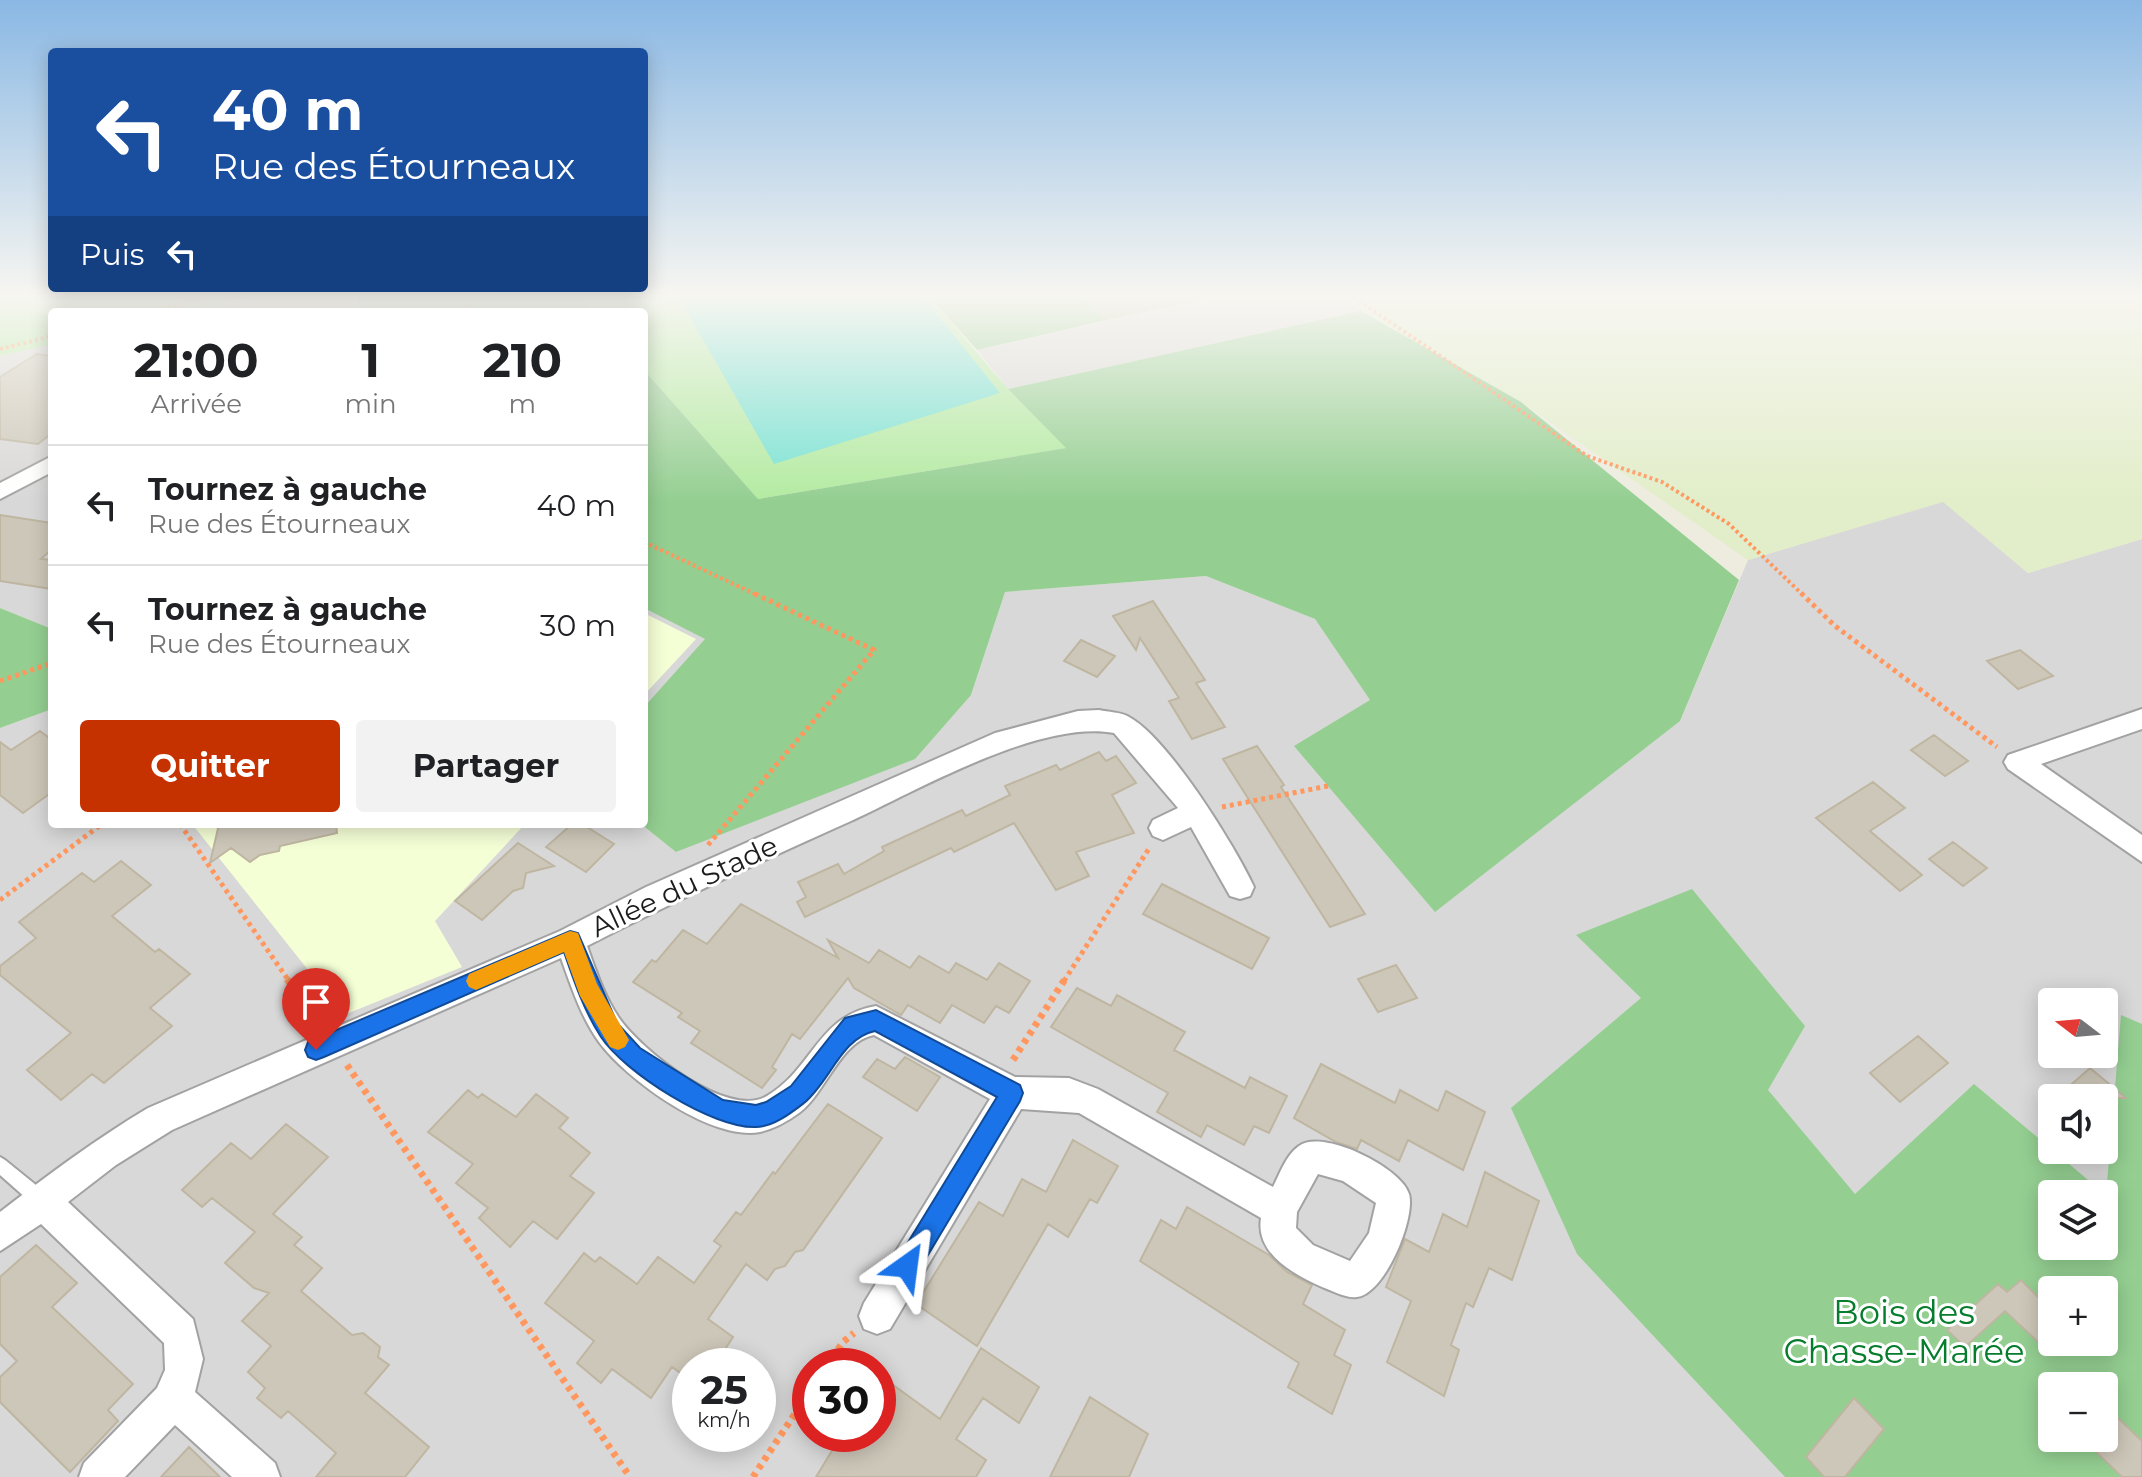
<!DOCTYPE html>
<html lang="fr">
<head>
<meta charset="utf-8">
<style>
  :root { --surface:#fff; --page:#f2f2f2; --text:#202124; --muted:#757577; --line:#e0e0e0; --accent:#c53200 }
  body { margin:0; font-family:Montserrat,sans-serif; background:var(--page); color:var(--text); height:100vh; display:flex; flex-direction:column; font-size:30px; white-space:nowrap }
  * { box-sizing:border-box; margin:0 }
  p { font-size:26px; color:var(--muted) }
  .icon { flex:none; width:44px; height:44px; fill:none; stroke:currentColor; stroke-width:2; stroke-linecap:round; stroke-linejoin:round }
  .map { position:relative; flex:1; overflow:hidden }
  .sheet { position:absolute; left:48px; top:308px; width:600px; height:520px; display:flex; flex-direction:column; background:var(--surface); border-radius:8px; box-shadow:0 4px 20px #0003 }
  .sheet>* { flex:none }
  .banner { position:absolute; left:48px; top:48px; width:600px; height:244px; border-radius:8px; box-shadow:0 4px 20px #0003; background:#1a4fa0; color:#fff; overflow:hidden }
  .needle { width:52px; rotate:286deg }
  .fabs { position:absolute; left:2038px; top:988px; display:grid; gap:16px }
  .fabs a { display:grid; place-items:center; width:80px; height:80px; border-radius:8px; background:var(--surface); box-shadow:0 4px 20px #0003; font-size:40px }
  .speed { position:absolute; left:672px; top:1348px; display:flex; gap:16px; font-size:40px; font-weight:700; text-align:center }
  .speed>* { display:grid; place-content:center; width:104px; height:104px; border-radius:50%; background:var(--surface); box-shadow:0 4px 20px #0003; line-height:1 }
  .speed small { font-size:20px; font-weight:400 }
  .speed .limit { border:12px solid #d22; background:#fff; color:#111 }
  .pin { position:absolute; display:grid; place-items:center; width:68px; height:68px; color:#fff; margin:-82px -34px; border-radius:50% 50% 50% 0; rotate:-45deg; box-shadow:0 0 8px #0007 }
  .pin .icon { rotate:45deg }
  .me { position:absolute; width:88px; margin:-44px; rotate:31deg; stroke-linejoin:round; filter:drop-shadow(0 0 6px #0008) }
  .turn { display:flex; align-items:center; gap:28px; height:168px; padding:0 32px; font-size:36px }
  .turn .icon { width:104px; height:104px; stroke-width:2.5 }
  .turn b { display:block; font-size:56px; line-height:68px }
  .then { display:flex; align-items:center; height:76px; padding:0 32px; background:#0003; gap:16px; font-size:30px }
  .eta { display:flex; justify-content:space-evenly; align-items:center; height:136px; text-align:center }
  .eta b { font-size:48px; font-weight:700; line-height:56px }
  .action { display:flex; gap:16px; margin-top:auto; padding:16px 32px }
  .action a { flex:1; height:92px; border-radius:8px; background:var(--accent); color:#fff; font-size:32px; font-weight:700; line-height:92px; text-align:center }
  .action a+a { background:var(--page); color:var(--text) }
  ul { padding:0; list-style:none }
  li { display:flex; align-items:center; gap:24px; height:120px; padding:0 32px; border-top:2px solid var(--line) }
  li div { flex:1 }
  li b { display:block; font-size:30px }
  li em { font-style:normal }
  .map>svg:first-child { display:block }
</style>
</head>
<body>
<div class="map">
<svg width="2142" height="1477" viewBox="0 0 2142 1477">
  <rect width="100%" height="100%" fill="#edecdf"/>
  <path fill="#d9d8d8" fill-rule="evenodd" d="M 257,294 L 357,294 L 362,312 L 184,312 Z
    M 1229,294 L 1339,294 L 1361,311 L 1008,389 L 977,350 Z
    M 52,344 L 52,629 L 0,608 L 0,356 Z
    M 1943,501 L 2028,573 L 2142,539 L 2142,1477 L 0,1477 L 0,728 L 52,709 L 52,824 L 641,824 L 677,852 L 971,695 L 1005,592 L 1206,576 L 1315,619 L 1371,701 L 1295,746 L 1680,721 L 1748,560 ZM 2052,1002 L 2104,1002 L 2104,1054 L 2052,1054 ZM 2052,1098 L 2104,1098 L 2104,1150 L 2052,1150 ZM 2052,1194 L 2104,1194 L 2104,1246 L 2052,1246 ZM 2052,1290 L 2104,1290 L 2104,1342 L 2052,1342 ZM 690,1366 L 758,1366 L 758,1434 L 690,1434 ZM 810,1366 L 878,1366 L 878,1434 L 810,1434 ZM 2052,1386 L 2104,1386 L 2104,1438 L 2052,1438 Z
    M 644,608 L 706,639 L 644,707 Z"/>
  <path fill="#f5ffd6" d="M 644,613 L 696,639 L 644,695 Z
    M 192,824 L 525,824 L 435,921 L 462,967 L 344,1015 Z"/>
  <path fill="#bcc2ab" d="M 1081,294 L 1229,294 L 1103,321 Z"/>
  <path fill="#e2eec9" d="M 1339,294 L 2142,294 L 2142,539 L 2028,573 L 1943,502 L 1748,560 L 1521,402 L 1361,311 Z"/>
  <path fill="#b3eba1" d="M 0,294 L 257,294 L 184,312 L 52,312 L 52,344 L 0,356 Z
    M 577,294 L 927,294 L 1008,389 L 1067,448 L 758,499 L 644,370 L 644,312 L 593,312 Z"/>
  <path fill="#94cf91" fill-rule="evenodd" d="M 357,294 L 577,294 L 593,312 L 362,312 Z
    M 927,294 L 1081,294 L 1103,321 L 977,350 Z
    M 1361,311 L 1521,402 L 1739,580 L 1680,721 L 1435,912 L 1294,746 L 1370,700 L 1315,619 L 1206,576 L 1005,592 L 971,695 L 915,759 L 676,852 L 641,824 L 644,824 L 644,707 L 705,639 L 644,608 L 644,370 L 758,499 L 1066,448 L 1008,389 Z
    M 0,608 L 52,629 L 52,709 L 0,728 Z
    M 1692,889 L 1805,1026 L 1768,1090 L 1855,1194 L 1974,1084 L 2106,1195 L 2121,1015 L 2142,1024 L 2142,1477 L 1785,1477 L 1577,1254 L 1511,1108 L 1641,998 L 1576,935 ZM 2052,1194 L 2104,1194 L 2104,1246 L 2052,1246 ZM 2052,1290 L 2104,1290 L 2104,1342 L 2052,1342 ZM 2052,1386 L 2104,1386 L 2104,1438 L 2052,1438 Z"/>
  <path fill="#78e2d3" d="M 677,294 L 921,294 L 1000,393 L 774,464 Z"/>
  <path fill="#cdc7b9" stroke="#bfb6a1" stroke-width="2" d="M 37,354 L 52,356 L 52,433 L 38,444 L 0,439 L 0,377 Z
    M 0,515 L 52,523 L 52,549 L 41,559 L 52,560 L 52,589 L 0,581 Z
    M 1153,601 L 1205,680 L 1196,683 L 1225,727 L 1192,739 L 1169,701 L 1179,698 L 1140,638 L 1136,650 L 1113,616 Z
    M 1081,640 L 1115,656 L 1097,677 L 1064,661 Z
    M 2020,650 L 2053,676 L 2018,689 L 1987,661 Z
    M 40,731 L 52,740 L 52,792 L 23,813 L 0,795 L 0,742 L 11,750 Z
    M 1934,735 L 1968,761 L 1945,776 L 1911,750 Z
    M 1257,746 L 1284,785 L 1281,787 L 1365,914 L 1330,927 L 1223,759 Z
    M 1099,752 L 1106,761 L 1116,756 L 1136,783 L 1112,795 L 1134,833 L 1076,852 L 1089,876 L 1056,890 L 1014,823 L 954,852 L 951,848 L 805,917 L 797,902 L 806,897 L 798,882 L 838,864 L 844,874 L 884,851 L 882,847 L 962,810 L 966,816 L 1010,795 L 1005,786 L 1056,765 L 1060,770 Z
    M 1873,782 L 1905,808 L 1870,831 L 1922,875 L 1900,891 L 1816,818 Z
    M 219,824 L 336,824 L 337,833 L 280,846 L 279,851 L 260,855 L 250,862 L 231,848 L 210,863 Z
    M 572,824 L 582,824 L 614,844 L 586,872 L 546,847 Z
    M 1953,842 L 1987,868 L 1963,886 L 1929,859 Z
    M 518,843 L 554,866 L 526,873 L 523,888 L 513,891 L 482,920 L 455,901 Z
    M 121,861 L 151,885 L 112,916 L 155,952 L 159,949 L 190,974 L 150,1008 L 172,1026 L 104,1083 L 92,1074 L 61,1100 L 27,1070 L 71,1033 L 0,975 L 0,966 L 36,938 L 19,922 L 82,873 L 94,882 Z
    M 1162,884 L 1269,938 L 1252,969 L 1143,914 Z
    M 741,904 L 838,958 L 828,940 L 869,963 L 879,950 L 910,968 L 919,956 L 949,973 L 956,963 L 987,980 L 999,963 L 1030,981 L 1009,1013 L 996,1006 L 984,1023 L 952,1005 L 940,1023 L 908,1005 L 901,1015 L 854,988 L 848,978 L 800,1039 L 792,1034 L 772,1067 L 776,1070 L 762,1088 L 691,1043 L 700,1031 L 678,1017 L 682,1013 L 633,982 L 652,960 L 656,962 L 683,930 L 707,944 Z
    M 1396,965 L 1417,998 L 1378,1012 L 1358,979 Z
    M 1077,988 L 1111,1006 L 1117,995 L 1185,1032 L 1174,1050 L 1245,1088 L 1250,1077 L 1287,1096 L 1269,1133 L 1254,1126 L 1244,1145 L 1207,1125 L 1201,1137 L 1157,1112 L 1168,1093 L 1051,1027 Z
    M 1918,1036 L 1948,1063 L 1900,1102 L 1870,1073 Z
    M 905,1057 L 940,1077 L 917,1111 L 863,1077 L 877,1059 L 895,1069 Z
    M 1321,1064 L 1395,1103 L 1400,1090 L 1438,1111 L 1446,1091 L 1485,1112 L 1463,1170 L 1408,1140 L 1399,1161 L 1361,1140 L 1357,1149 L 1336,1142 L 1294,1118 Z
    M 2090,1068 L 2126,1098 L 2056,1098 Z
    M 468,1090 L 478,1098 L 482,1094 L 516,1117 L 536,1094 L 568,1118 L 559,1128 L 590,1153 L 570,1176 L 594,1193 L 557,1239 L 533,1221 L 510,1247 L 479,1218 L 488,1208 L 456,1183 L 473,1164 L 428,1132 Z
    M 828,1104 L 882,1138 L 803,1250 L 795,1252 L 785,1266 L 775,1269 L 767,1280 L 746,1264 L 708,1319 L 733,1337 L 714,1366 L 690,1366 L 690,1380 L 672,1367 L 651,1398 L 612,1369 L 601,1383 L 577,1363 L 594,1341 L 545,1303 L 584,1253 L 595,1262 L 600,1257 L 637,1284 L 658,1257 L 694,1283 L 721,1246 L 714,1241 L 736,1212 L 741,1215 L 773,1172 L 775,1174 Z
    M 286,1124 L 328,1157 L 273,1214 L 302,1237 L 294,1245 L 322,1268 L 301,1291 L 352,1335 L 363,1333 L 380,1347 L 378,1357 L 389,1365 L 365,1393 L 429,1447 L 405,1477 L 316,1477 L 336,1453 L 288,1411 L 281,1418 L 257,1398 L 265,1388 L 248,1372 L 271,1346 L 242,1321 L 269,1293 L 254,1288 L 225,1263 L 255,1232 L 212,1198 L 202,1207 L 182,1190 L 231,1143 L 251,1159 Z
    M 1073,1140 L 1118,1166 L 1097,1203 L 1090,1199 L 1068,1237 L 1048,1224 L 977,1346 L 916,1304 L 979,1202 L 1003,1216 L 1022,1179 L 1046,1192 Z
    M 1485,1172 L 1539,1201 L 1512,1280 L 1489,1268 L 1473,1307 L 1466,1303 L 1451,1345 L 1459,1350 L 1444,1396 L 1387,1362 L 1411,1301 L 1386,1287 L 1405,1239 L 1429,1252 L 1443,1214 L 1467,1227 Z
    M 1187,1207 L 1269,1255 L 1287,1272 L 1312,1285 L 1303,1304 L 1345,1330 L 1334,1355 L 1351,1365 L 1332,1414 L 1288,1387 L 1299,1363 L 1140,1261 L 1161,1220 L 1176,1229 Z
    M 36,1245 L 77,1283 L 52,1307 L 133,1384 L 108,1410 L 118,1421 L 70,1472 L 0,1402 L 0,1377 L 17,1361 L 0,1344 L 0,1277 Z
    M 2021,1280 L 2052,1311 L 2052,1355 L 2005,1311 L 1965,1347 L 1947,1330 L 1998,1284 L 2007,1292 Z
    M 981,1348 L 1039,1387 L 1019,1423 L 983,1398 L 956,1439 L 986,1460 L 976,1477 L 816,1477 L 833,1449 L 816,1434 L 878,1434 L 878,1374 L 940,1419 Z
    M 1090,1397 L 1148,1434 L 1129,1477 L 1050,1477 Z
    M 1854,1398 L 1884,1429 L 1845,1477 L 1824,1477 L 1806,1457 Z
    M 2118,1418 L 2142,1441 L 2142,1477 L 2122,1477 L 2092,1448 Z
    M 189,1447 L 220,1477 L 161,1477 Z"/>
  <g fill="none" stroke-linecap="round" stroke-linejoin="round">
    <defs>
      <path id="service" d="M 0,1157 L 5,1160 L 47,1194 L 49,1200 L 47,1206 L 41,1208 L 35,1206 L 0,1175 Z"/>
      <path id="minor" d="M 52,456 L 52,472 L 0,499 L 0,483 Z
        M 2142,709 L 2142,729 L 2041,764 L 2142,835 L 2142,862 L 2008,769 L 2004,762 L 2008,755 Z
        M 1099,710 C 1108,712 1121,712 1129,717 C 1168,738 1235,846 1254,887 L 1250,896 L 1240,899 L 1230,896 L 1191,827 L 1163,840 L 1153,836 L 1149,828 L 1153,820 L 1178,808 L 1114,733 C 1041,719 918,790 851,821 C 762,861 674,901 587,946 C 596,971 604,996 619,1018 C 640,1049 728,1120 767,1096 C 814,1068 817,1016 876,1006 L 1015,1077 L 1069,1078 L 1098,1089 L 1273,1187 C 1280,1173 1286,1155 1299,1146 C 1322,1128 1402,1168 1409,1194 C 1416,1218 1385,1294 1357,1297 C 1347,1299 1331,1290 1322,1287 C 1295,1275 1255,1254 1261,1218 L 1079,1113 L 1021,1109 L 890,1329 L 877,1334 L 864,1329 L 859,1316 L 864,1303 L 990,1099 L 874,1035 C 840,1041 826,1093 799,1113 C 788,1121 774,1129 760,1132 C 711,1141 627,1080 599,1042 C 581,1017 571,986 561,958 L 172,1130 L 116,1165 L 68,1202 L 193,1319 L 203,1359 L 195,1392 L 275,1463 L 280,1477 L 232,1477 L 175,1425 L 125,1477 L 79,1477 L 84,1463 L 157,1388 L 165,1370 L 164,1343 L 41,1224 L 0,1251 L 0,1212 C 48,1175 96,1139 148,1108 L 560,931 L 646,887 L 995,733 L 1078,711 ZM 1318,1174 L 1343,1181 L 1376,1203 L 1369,1233 L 1350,1261 L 1313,1245 L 1296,1228 L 1297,1212 Z"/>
    </defs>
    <use href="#service" stroke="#a2a2a2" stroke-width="4"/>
    <use href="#minor" stroke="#a2a2a2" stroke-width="4"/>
    <path stroke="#ff975e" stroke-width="4" stroke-dasharray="3 3" stroke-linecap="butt" d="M 460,294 L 467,312
      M 1349,294 L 1587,456 L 1662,482 L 1729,524 L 1803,595
      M 151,312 L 224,294
      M 0,349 L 52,336
      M 644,542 L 757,595"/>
    <path stroke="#ff975e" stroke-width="5" stroke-dasharray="4 4" stroke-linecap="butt" d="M 1801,593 L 1835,626 L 1997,747
      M 0,681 L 52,663
      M 1222,807 L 1328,786
      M 180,824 L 289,981
      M 708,845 L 874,650 L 753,593
      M 0,900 L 102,824
      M 1064,981 L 1150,847"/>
    <path stroke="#ff975e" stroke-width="7" stroke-dasharray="5 5" stroke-linecap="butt" d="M 287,979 L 318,1024
      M 1013,1060 L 1065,979
      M 347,1065 L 630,1477
      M 827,1366 L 843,1342 L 854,1333
      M 753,1477 L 810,1391"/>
    <use href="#service" fill="#fff" fill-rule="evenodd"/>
    <use href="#minor" fill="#fff" fill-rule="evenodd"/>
  </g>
  <linearGradient id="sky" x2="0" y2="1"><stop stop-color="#8ab8e4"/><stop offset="0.59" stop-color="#f7f6f1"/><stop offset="1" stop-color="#f7f6f1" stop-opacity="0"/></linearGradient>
  <rect width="2142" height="501" fill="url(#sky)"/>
  <path fill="#1a73e8" stroke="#114b97" stroke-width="2" d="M 570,931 L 578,933 L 617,1023 L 640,1048 L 723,1100 L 756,1105 L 766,1102 L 791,1086 L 845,1018 L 876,1010 L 1020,1085 L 1023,1093 L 1020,1101 L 916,1275 L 907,1278 L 899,1275 L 895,1266 L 899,1257 L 997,1097 L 875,1031 C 841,1038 830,1082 804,1103 C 791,1113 773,1127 756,1127 C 713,1129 624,1072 601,1037 C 584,1011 574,981 564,952 L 324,1057 L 316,1060 L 308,1057 L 305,1050 L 308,1042 Z"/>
  <path fill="#f59e0b" d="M 570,931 L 578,933 L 597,984 L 629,1040 L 625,1047 L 618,1050 L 610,1047 L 580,996 L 564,952 L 476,990 L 469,987 L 466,981 L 469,974 Z"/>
  <g text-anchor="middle" stroke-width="6" stroke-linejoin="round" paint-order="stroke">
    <g font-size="28" fill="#1b1b1b" stroke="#fff">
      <text transform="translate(684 886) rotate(-25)" y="10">Allée du Stade</text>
    </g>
    <g font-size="34" fill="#067c2d" stroke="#fff">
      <text x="1904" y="1324">Bois des<tspan x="1904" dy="39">Chasse-Marée</tspan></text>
    </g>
  </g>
</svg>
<div class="fabs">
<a><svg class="needle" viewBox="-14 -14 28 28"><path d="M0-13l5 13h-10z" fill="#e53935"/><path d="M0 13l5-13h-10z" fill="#757577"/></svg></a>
<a><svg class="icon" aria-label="sound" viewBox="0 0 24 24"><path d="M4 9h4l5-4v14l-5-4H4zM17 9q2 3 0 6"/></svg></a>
<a><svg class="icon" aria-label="layers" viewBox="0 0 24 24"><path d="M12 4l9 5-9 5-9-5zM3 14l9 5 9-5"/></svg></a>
<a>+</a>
<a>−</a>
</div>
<div class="speed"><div>25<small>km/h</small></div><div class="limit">30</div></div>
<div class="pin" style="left:316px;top:1050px;background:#d93025"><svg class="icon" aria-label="arrive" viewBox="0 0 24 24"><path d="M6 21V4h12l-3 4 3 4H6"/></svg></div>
<svg class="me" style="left:907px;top:1266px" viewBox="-20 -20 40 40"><path d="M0-17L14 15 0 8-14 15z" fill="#1a73e8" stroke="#fff" stroke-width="4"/></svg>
<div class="banner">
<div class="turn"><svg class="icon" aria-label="left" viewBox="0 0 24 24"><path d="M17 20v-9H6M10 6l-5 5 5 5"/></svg><div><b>40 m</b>Rue des Étourneaux</div></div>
<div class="then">Puis<svg class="icon" aria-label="left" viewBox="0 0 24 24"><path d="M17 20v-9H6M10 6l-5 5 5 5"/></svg></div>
</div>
<section class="sheet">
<div class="eta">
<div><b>21:00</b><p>Arrivée</p></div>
<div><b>1</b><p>min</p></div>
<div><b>210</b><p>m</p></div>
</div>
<ul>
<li><svg class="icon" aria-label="left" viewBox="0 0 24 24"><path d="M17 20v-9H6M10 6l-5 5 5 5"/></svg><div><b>Tournez à gauche</b><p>Rue des Étourneaux</p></div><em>40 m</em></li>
<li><svg class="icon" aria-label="left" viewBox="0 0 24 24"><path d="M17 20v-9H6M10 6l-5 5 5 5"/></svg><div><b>Tournez à gauche</b><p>Rue des Étourneaux</p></div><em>30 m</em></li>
</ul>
<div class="action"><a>Quitter</a><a>Partager</a></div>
</section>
</div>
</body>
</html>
